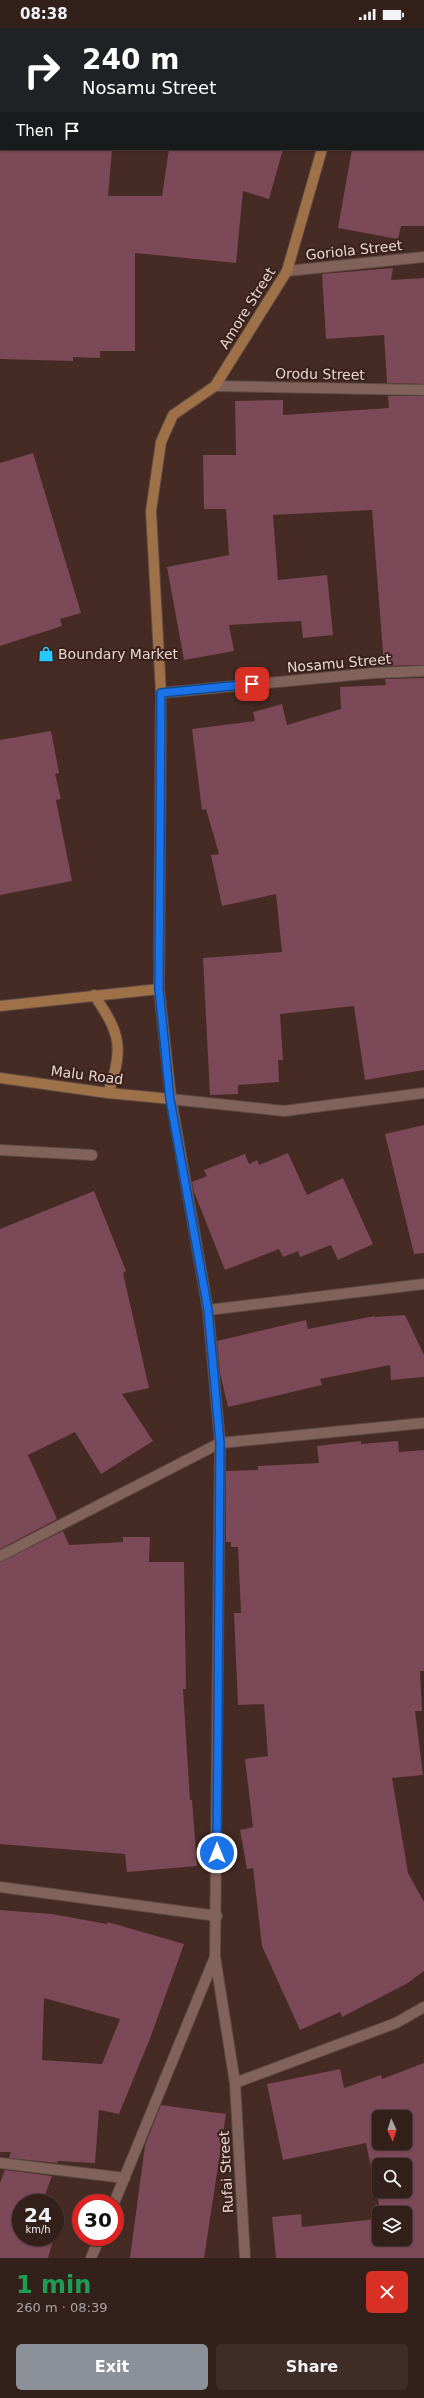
<!DOCTYPE html>
<html lang="en">
<head>
<meta charset="utf-8">
<style>
  :root { --surface:#34201b; --page:#3f2d28; --text:#f1f3f6; --muted:#a9a3a3; --line:#4e3e3a; --accent:#8c9099 }
  body { margin:0; font-family:"DejaVu Sans",sans-serif; background:var(--page); color:var(--text); height:100vh; display:flex; flex-direction:column; font-size:15px; white-space:nowrap }
  * { box-sizing:border-box; margin:0 }
  p { font-size:13px; color:var(--muted) }
  .icon { flex:none; width:22px; height:22px; fill:none; stroke:currentColor; stroke-width:2; stroke-linecap:round; stroke-linejoin:round }
  .map { position:relative; height:2230px; overflow:hidden }
  .panel { display:flex; flex-direction:column; background:var(--surface); flex:1 }
  .panel>* { flex:none }
  .top-card { position:absolute; left:0px; top:0px; width:424px; height:122px; box-shadow:0 1px 3px #0004,0 0 0 1px var(--line); background:#202124; color:#fff; overflow:hidden }
  .needle { width:26px; rotate:176deg }
  .fabs { position:absolute; left:372px; top:2082px; display:grid; gap:8px }
  .fabs a { display:grid; place-items:center; width:40px; height:40px; border-radius:6px; background:var(--surface); box-shadow:0 1px 3px #0004,0 0 0 1px var(--line); font-size:20px }
  .speed { position:absolute; left:12px; top:2166px; display:flex; gap:8px; font-size:20px; font-weight:700; text-align:center }
  .speed>* { display:grid; place-content:center; width:52px; height:52px; border-radius:50%; background:var(--surface); box-shadow:0 1px 3px #0004,0 0 0 1px var(--line); line-height:1 }
  .speed small { font-size:10px; font-weight:400 }
  .speed .limit { border:6px solid #d22; background:#fff; color:#111 }
  .pin { position:absolute; display:grid; place-items:center; width:34px; height:34px; color:#fff; margin:-17px; border-radius:8px; box-shadow:0 2px 6px #0006 }
  .me { position:absolute; width:44px; margin:-22px; rotate:0deg; stroke-linejoin:round; filter:drop-shadow(0 0 3px #0008) }
  .turn { display:flex; align-items:center; gap:14px; height:84px; padding:0 16px; font-size:18px }
  .turn .icon { width:52px; height:52px; stroke-width:2.5 }
  .turn b { display:block; font-size:28px; line-height:34px }
  .then { display:flex; align-items:center; height:38px; padding:0 16px; background:#0003; gap:8px; font-size:15px }
  .round { display:grid; place-items:center; flex:none; width:42px; height:42px; border-radius:6px; background:var(--page) }
  .overview { display:flex; align-items:center; justify-content:space-between; height:68px; padding:0 16px }
  h1 { font-size:24px; font-weight:700; line-height:30px; color:#1e9e55 }
  .cta { display:flex; gap:8px; margin-top:auto; padding:8px 16px }
  .cta a { flex:1; height:46px; border-radius:6px; background:var(--accent); color:#fff; font-size:16px; font-weight:700; line-height:46px; text-align:center }
  .cta a+a { background:var(--page); color:var(--text) }
  .status { display:flex; justify-content:space-between; align-items:center; height:28px; padding:0 20px; background:var(--surface); direction:ltr }
  .status svg { height:11px; fill:currentColor }
  .map>svg:first-child { display:block }
</style>
</head>
<body>
<div class="status"><b>08:38</b><svg viewBox="0 0 49 12"><path d="M0 12V9h3v3zM5 12V6h3v6zM10 12V3h3v9zM15 12V0h3v12zM26 1h20v11H26zM47 4h2v5h-2z"/></svg></div>
<div class="map">
<svg width="424" height="2230" viewBox="0 0 424 2230">
  <rect width="100%" height="100%" fill="#452b24"/>
  <path fill="#7b4957" fill-rule="evenodd" d="M 0,121 L 112,122 L 108,168 L 162,168 L 169,121 L 283,121 L 269,171 L 243,163 L 236,235 L 135,225 L 135,323 L 100,323 L 100,330 L 73,329 L 73,333 L 0,331 Z
    M 352,121 L 424,121 L 424,198 L 401,198 L 398,211 L 338,200 Z
    M 393,240 L 391,252 L 424,250 L 424,356 L 387,355 L 384,307 L 326,311 L 322,246 Z
    M 388,368 L 424,368 L 424,637 L 384,638 L 372,482 L 273,487 L 278,552 L 327,547 L 333,607 L 303,610 L 301,593 L 229,597 L 234,623 L 184,632 L 167,539 L 229,527 L 226,481 L 204,481 L 203,427 L 236,427 L 235,373 L 283,372 L 283,387 L 389,380 Z
    M 33,425 L 81,585 L 60,591 L 62,598 L 0,618 L 0,435 Z
    M 424,650 L 424,1042 L 365,1052 L 354,978 L 280,986 L 283,1032 L 278,1032 L 279,1054 L 238,1057 L 238,1066 L 210,1067 L 203,930 L 282,924 L 276,866 L 222,878 L 211,827 L 219,826 L 206,781 L 202,782 L 192,701 L 255,693 L 253,684 L 282,676 L 287,697 L 341,681 L 340,659 L 386,657 L 385,651 Z
    M 51,703 L 59,745 L 55,746 L 61,771 L 56,772 L 72,853 L 0,867 L 0,712 Z
    M 424,1097 L 424,1225 L 414,1226 L 385,1106 Z
    M 288,1125 L 307,1167 L 343,1150 L 373,1216 L 338,1232 L 331,1217 L 300,1229 L 298,1223 L 283,1229 L 279,1221 L 225,1242 L 194,1164 L 192,1154 L 207,1148 L 204,1142 L 245,1126 L 249,1136 L 257,1132 L 259,1137 Z
    M 94,1163 L 126,1243 L 123,1245 L 149,1360 L 122,1366 L 153,1413 L 101,1446 L 75,1404 L 28,1427 L 57,1491 L 0,1521 L 0,1201 Z
    M 405,1287 L 424,1327 L 424,1349 L 391,1352 L 390,1337 L 320,1351 L 322,1357 L 228,1379 L 220,1345 L 217,1313 L 306,1292 L 308,1301 L 375,1288 L 375,1289 Z
    M 361,1413 L 361,1416 L 398,1413 L 399,1424 L 424,1422 L 424,1643 L 420,1643 L 422,1683 L 415,1683 L 423,1747 L 392,1750 L 408,1845 L 424,1874 L 424,1943 L 406,1956 L 342,1989 L 340,1984 L 300,2002 L 262,1918 L 253,1840 L 247,1841 L 240,1802 L 253,1799 L 245,1731 L 268,1728 L 264,1676 L 238,1677 L 234,1585 L 241,1585 L 238,1519 L 231,1519 L 231,1514 L 226,1514 L 226,1443 L 258,1442 L 258,1438 L 319,1435 L 317,1418 Z
    M 63,1503 L 69,1517 L 123,1514 L 123,1509 L 150,1509 L 149,1534 L 184,1534 L 186,1661 L 183,1661 L 190,1772 L 192,1772 L 197,1838 L 127,1844 L 125,1826 L 0,1816 L 0,1534 Z
    M 0,1882 L 52,1886 L 107,1896 L 108,1894 L 184,1916 L 151,2008 L 119,2086 L 99,2082 L 95,2135 L 58,2133 L 57,2135 L 9,2130 L 11,2124 L 0,2124 ZM 44,1970 L 120,1991 L 102,2036 L 42,2032 Z
    M 424,2035 L 424,2230 L 276,2230 L 272,2189 L 301,2186 L 302,2199 L 377,2191 L 375,2177 L 379,2177 L 366,2115 L 283,2132 L 267,2056 L 340,2041 L 344,2060 L 381,2047 L 382,2051 ZM 379,2089 L 405,2089 L 405,2115 L 379,2115 ZM 379,2137 L 405,2137 L 405,2163 L 379,2163 ZM 379,2185 L 405,2185 L 405,2211 L 379,2211 Z
    M 161,2077 L 226,2086 L 204,2230 L 130,2230 L 145,2117 Z
    M 5,2142 L 52,2148 L 42,2175 L 21,2175 L 21,2209 L 54,2209 L 48,2230 L 0,2230 L 0,2155 Z"/>
  <g fill="none" stroke-linecap="round" stroke-linejoin="round">
    <defs>
      <path id="service" d="M 0,1122 L 92,1127"/>
      <path id="minor" d="M 287,243 L 424,229
        M 215,358 L 424,362
        M 161,665 L 374,645 L 424,643
        M 171,1071 L 208,1282 L 220,1415 L 215,1929 L 235,2055 L 245,2230
        M 208,1282 L 424,1256
        M 0,1528 L 220,1415 L 424,1395
        M 0,1859 L 217,1888
        M 235,2055 L 396,1995 L 424,1979
        M 0,2135 L 125,2150
        M 114,2175 L 215,1929
        M 91,2230 L 100,2209"/>
      <path id="tertiary" d="M 171,1071 L 284,1083 L 424,1065"/>
      <path id="secondary" d="M 345,1 L 345,0
        M 94,967 C 121,1006 124,1021 108,1065
        M 0,978 L 159,961
        M 0,1050 L 108,1065 L 171,1071 L 159,961 L 161,665 L 151,483 L 161,414 L 173,387 L 215,358 L 287,243 L 322,121"/>
    </defs>
    <use href="#service" stroke="#5f4a43" stroke-width="12"/>
    <use href="#minor" stroke="#5f4a43" stroke-width="12"/>
    <use href="#tertiary" stroke="#5f4a43" stroke-width="12"/>
    <use href="#secondary" stroke="#5f4a43" stroke-width="12"/>
    <use href="#service" stroke="#81635b" stroke-width="10"/>
    <use href="#minor" stroke="#81635b" stroke-width="10"/>
    <use href="#tertiary" stroke="#81635b" stroke-width="10"/>
    <use href="#secondary" stroke="#9e7148" stroke-width="10"/>
  </g>
  <g fill="none" stroke-linecap="round" stroke-linejoin="round">
    <defs>
      <path id="route" d="M 217,1825 L 220,1415 L 208,1282 L 170,1071 L 159,961 L 161,665 L 252,656"/>
    </defs>
    <use href="#route" stroke="#114b97" stroke-width="10"/>
    <use href="#route" stroke="#1a73e8" stroke-width="7"/>
  </g>
  <defs>
    <symbol id="shop-bare" viewBox="-9 -9 18 18"><path d="M-5-2.5h2.3a2.7 3.5 0 0 1 5.4 0H5L5.5 6h-11ZM-1.5-2.5h3a1.5 2.3 0 0 0-3 0Z" fill="#27c8ff" stroke="#3a211a" stroke-width="2.5" paint-order="stroke"/></symbol>
  </defs>
  <g fill-rule="evenodd">
    <use href="#shop-bare" x="35" y="615" width="22" height="22"/>
  </g>
  <g text-anchor="middle" stroke-width="4" stroke-linejoin="round" paint-order="stroke">
    <g font-size="14" fill="#e9d7d2" stroke="#3a211a">
      <text transform="translate(354 222) rotate(-6)" y="5">Goriola Street</text>
      <text transform="translate(247 280) rotate(-58)" y="5">Amore Street</text>
      <text transform="translate(320 346) rotate(1)" y="5">Orodu Street</text>
      <text transform="translate(339 635) rotate(-5)" y="5">Nosamu Street</text>
      <text transform="translate(87 1047) rotate(7)" y="5">Malu Road</text>
      <text transform="translate(226 2144) rotate(-93)" y="5">Rufai Street</text>
    </g>
    <g font-size="14" fill="#e9d7d2" stroke="#3a211a" text-anchor="start">
      <text x="58" y="631">Boundary Market</text>
    </g>
  </g>
</svg>
<div class="fabs">
<a><svg class="needle" viewBox="-14 -14 28 28"><path d="M0-13l5 13h-10z" fill="#e53935"/><path d="M0 13l5-13h-10z" fill="#a9a3a3"/></svg></a>
<a><svg class="icon" aria-label="search" viewBox="0 0 24 24"><circle cx="10" cy="10" r="6"/><path d="M15 15l6 6"/></svg></a>
<a><svg class="icon" aria-label="layers" viewBox="0 0 24 24"><path d="M12 4l9 5-9 5-9-5zM3 14l9 5 9-5"/></svg></a>
</div>
<div class="speed"><div>24<small>km/h</small></div><div class="limit">30</div></div>
<div class="pin" style="left:252px;top:656px;background:#d93025"><svg class="icon" aria-label="arrive" viewBox="0 0 24 24"><path d="M6 21V4h12l-3 4 3 4H6"/></svg></div>
<svg class="me" style="left:217px;top:1825px" viewBox="-20 -20 40 40"><circle r="17" fill="#1a73e8" stroke="#fff" stroke-width="3"/><path d="M0-11L8 9 0 5-8 9z" fill="#fff"/></svg>
<div class="top-card">
<div class="turn"><svg class="icon" aria-label="right" viewBox="0 0 24 24"><path d="M7 20v-9h11M14 6l5 5-5 5"/></svg><div><b>240 m</b>Nosamu Street</div></div>
<div class="then">Then<svg class="icon" aria-label="arrive" viewBox="0 0 24 24"><path d="M6 21V4h12l-3 4 3 4H6"/></svg></div>
</div>
</div>
<section class="panel">
<div class="overview"><div><h1>1 min</h1><p>260 m · 08:39</p></div><a class="round" style="background:#d93025;color:#fff"><svg class="icon" aria-label="close" viewBox="0 0 24 24"><path d="M6 6l12 12M18 6L6 18"/></svg></a></div>
<div class="cta"><a>Exit</a><a>Share</a></div>
</section>
</body>
</html>
